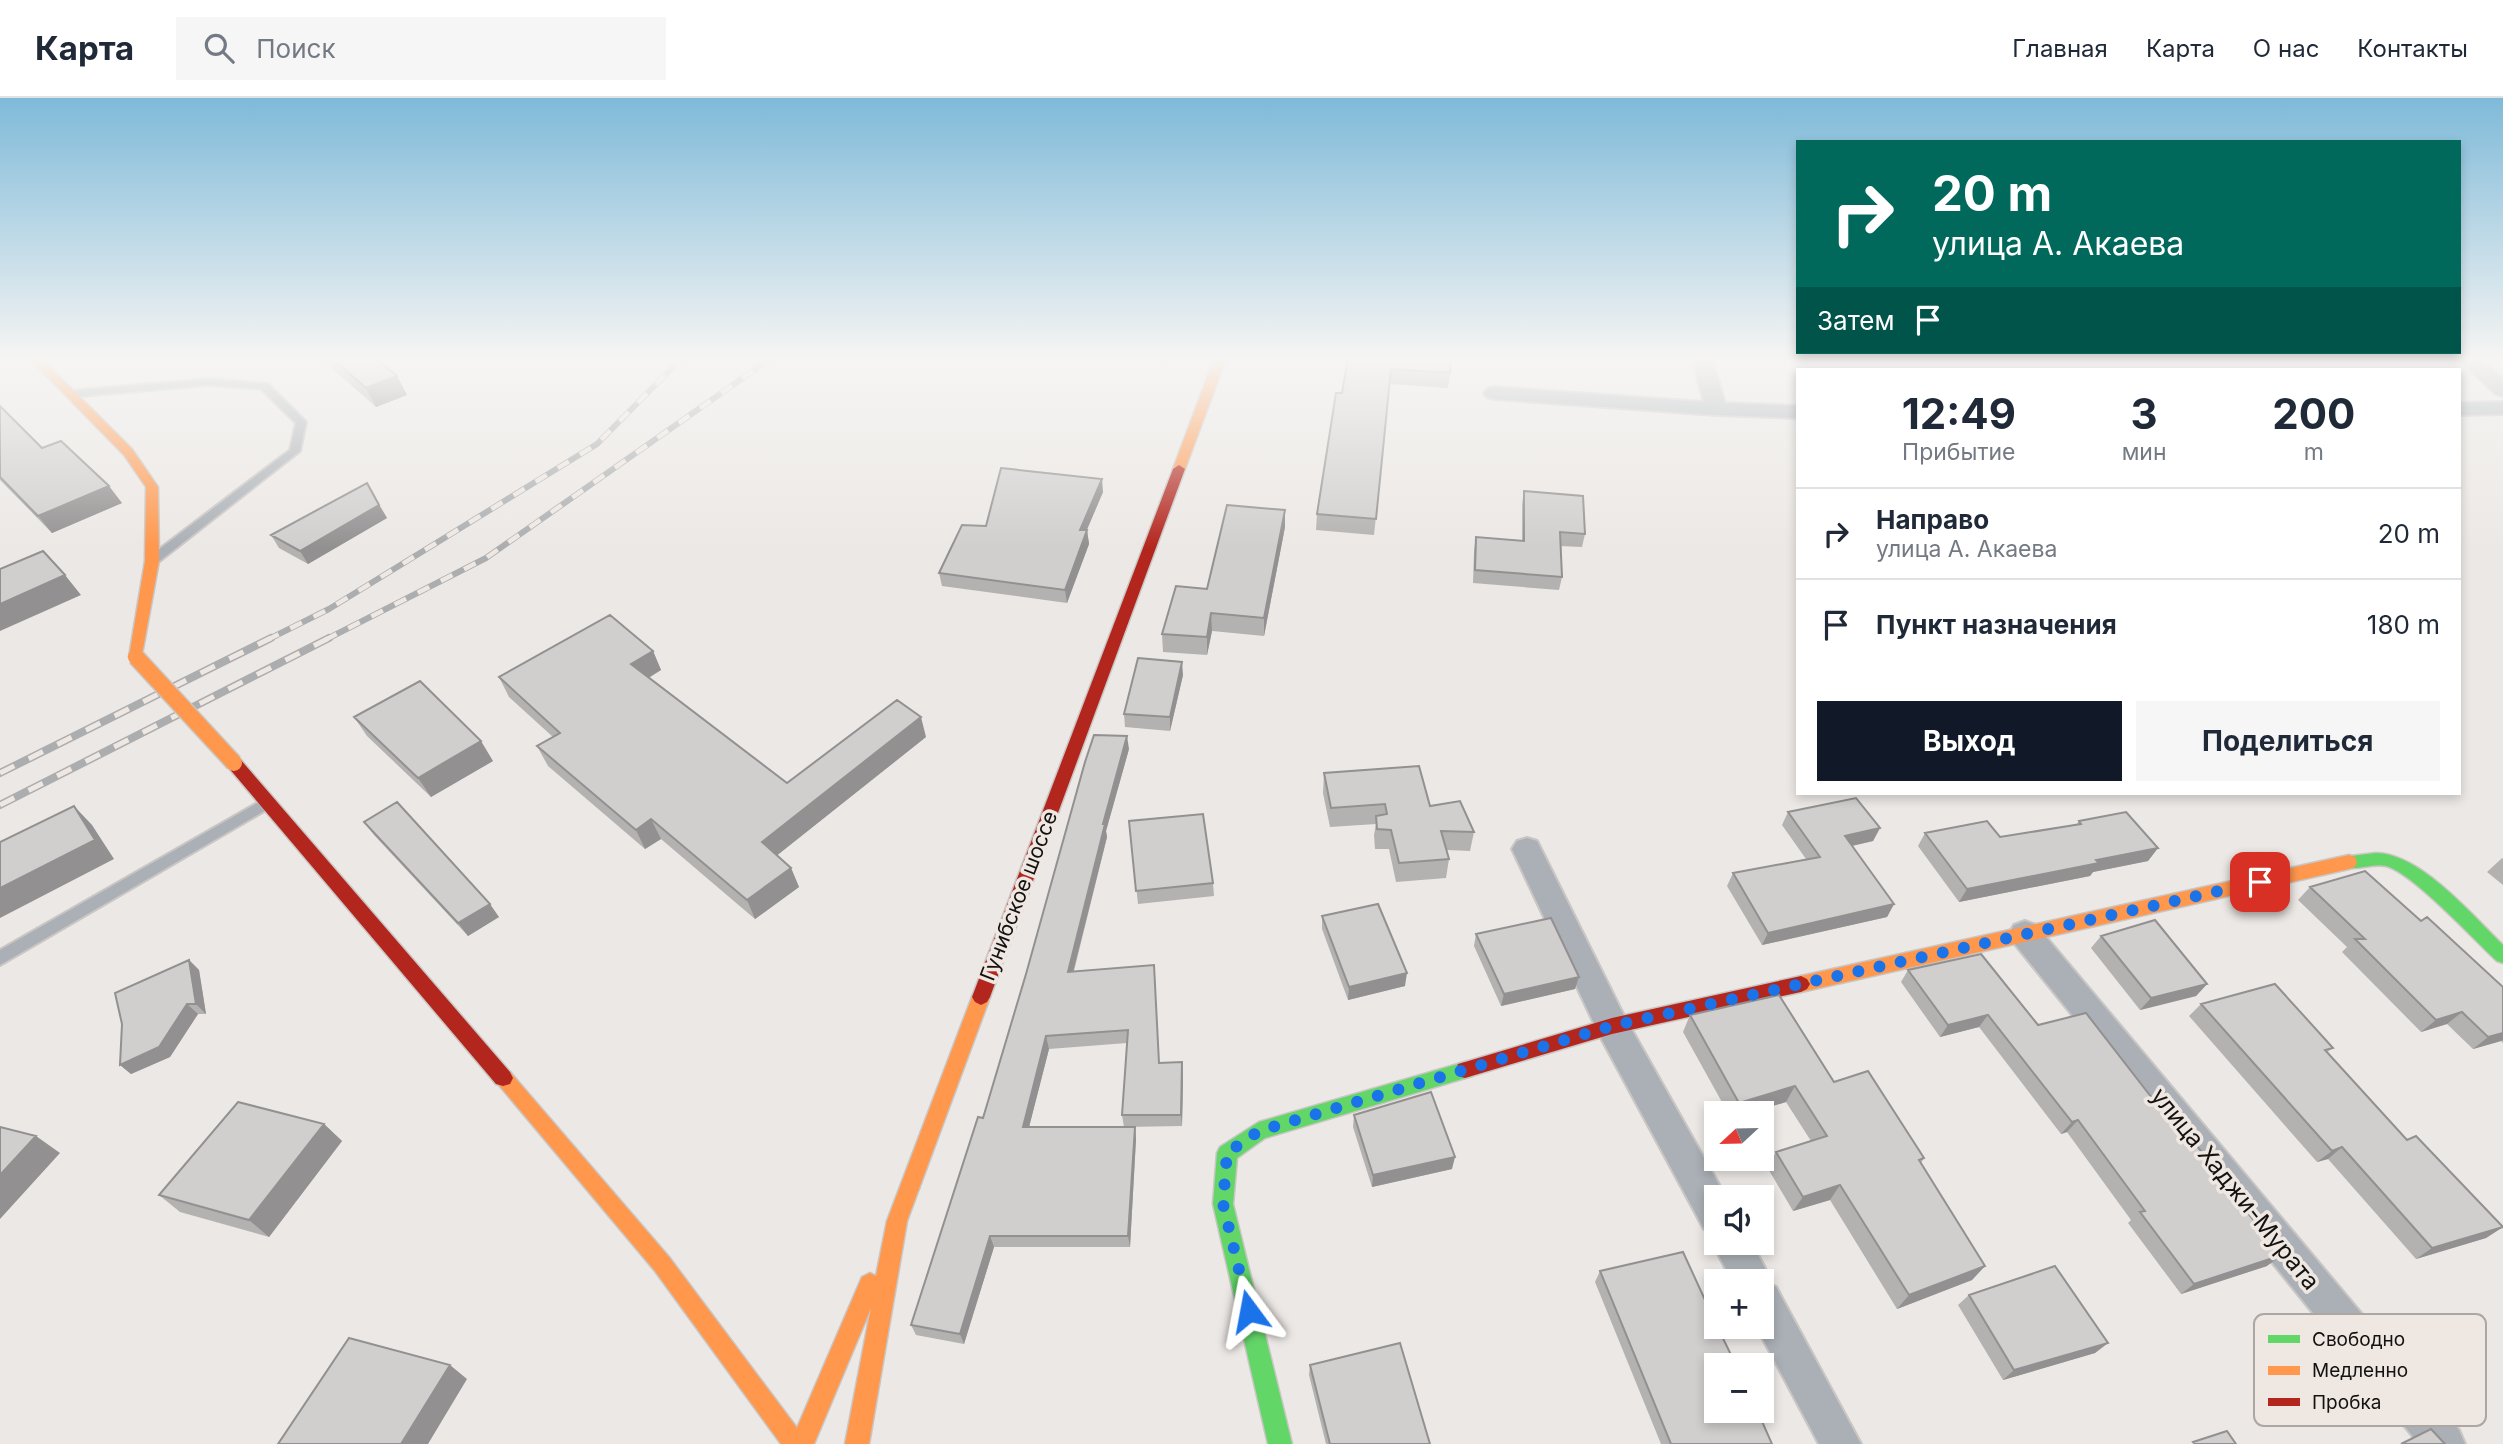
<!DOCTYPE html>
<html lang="ru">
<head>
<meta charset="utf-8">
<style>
  :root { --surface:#fff; --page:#f6f6f7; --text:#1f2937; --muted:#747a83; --line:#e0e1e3; --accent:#111827 }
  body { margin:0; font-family:Inter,sans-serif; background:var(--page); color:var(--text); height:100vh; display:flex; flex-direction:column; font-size:26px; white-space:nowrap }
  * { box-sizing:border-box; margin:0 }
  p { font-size:23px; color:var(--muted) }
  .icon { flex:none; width:38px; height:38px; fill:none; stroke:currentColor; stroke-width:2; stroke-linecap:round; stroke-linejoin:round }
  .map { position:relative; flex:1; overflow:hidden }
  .sheet { position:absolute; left:1796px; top:270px; width:665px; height:427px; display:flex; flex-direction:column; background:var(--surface); border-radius:0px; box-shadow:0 4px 10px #0003 }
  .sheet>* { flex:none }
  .banner { position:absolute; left:1796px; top:42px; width:665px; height:214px; border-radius:0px; box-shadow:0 4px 10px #0003; background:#00695c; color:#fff; overflow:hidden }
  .needle { width:46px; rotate:248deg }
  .controls { position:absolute; left:1704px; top:1003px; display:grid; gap:14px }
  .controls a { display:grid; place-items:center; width:70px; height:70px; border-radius:0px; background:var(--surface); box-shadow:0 4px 10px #0003; font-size:35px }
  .pin { position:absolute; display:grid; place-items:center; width:60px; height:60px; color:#fff; margin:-30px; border-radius:14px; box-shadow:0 4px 10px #0006 }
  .me { position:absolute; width:77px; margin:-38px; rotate:347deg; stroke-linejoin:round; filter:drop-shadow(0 0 5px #0008) }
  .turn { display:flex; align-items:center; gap:24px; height:147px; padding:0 21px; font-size:32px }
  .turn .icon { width:91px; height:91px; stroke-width:2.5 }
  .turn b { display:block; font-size:49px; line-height:60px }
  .then { display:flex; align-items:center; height:66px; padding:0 21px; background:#0003; gap:14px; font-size:26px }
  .eta { display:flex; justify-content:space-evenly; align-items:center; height:119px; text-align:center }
  .eta b { font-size:42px; font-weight:700; line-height:49px }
  .button { display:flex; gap:14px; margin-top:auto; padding:14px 21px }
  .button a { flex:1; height:80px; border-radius:0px; background:var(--accent); color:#fff; font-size:28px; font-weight:700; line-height:80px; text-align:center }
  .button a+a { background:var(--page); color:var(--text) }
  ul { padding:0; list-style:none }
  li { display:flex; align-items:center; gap:21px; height:91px; padding:0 21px; border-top:2px solid var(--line) }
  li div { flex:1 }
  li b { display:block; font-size:26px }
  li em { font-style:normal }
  header { display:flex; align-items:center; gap:42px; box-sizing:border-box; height:98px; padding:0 35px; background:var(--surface); border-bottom:2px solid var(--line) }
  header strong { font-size:33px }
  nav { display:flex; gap:38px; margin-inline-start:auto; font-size:24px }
  .search { width:490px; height:63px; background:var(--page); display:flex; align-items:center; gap:18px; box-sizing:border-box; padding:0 24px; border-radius:0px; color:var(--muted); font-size:26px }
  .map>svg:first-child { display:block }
</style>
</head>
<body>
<header>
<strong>Карта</strong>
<div class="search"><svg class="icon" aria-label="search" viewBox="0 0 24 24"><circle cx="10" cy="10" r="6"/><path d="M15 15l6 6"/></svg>Поиск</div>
<nav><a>Главная</a><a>Карта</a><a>О нас</a><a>Контакты</a></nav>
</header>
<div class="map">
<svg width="2503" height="1346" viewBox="0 0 2503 1346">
  <rect width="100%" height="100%" fill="#ece8e5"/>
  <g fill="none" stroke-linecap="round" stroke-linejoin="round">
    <defs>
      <path id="lane" d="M 209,281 L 268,286 L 306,324 L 300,353 L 157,465 L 149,465 L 147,462 L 149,459 L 290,352 L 296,325 L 261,291 L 209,287 L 70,299 L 65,296 L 70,293 Z
        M 266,700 L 271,701 L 273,705 L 271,709 L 0,867 L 0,852 Z"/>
      <path id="street" d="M 1692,261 L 1712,261 L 1725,305 L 1797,308 L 1797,320 L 1716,317 L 1494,301 L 1487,299 L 1484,295 L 1487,291 L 1494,289 L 1704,304 Z
        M 2458,261 L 2480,261 L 2503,281 L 2503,298 L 2496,296 Z
        M 2503,304 L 2503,316 L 2459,317 L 2459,305 Z
        M 1527,740 L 1537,743 L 1624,918 L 1726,1099 L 1717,1099 L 1717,1144 L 1751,1144 L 1765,1170 L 1770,1186 L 1776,1189 L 1861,1346 L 1819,1346 L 1756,1228 L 1762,1228 L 1762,1183 L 1732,1183 L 1712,1144 L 1716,1136 L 1704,1131 L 1600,938 L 1512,751 L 1517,743 Z
        M 2025,823 L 2036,827 L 2459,1332 L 2465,1346 L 2419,1346 L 2014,845 L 2009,836 L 2014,827 Z"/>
      <path id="fast" d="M 2376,755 C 2421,756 2472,817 2503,847 L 2503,865 L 2497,863 C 2474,842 2413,775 2386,768 C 2372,765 2357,773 2343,769 L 2341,764 L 2343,759 Z
        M 1465,964 L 1472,966 L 1474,972 L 1472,978 L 1265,1040 L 1237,1060 L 1233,1106 L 1292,1346 L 1268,1346 L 1213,1106 L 1217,1055 L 1220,1049 L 1259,1024 Z"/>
      <path id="slow" d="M 30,261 L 42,261 L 132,351 L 158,389 L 159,463 L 141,562 L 136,564 L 129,559 L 145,463 L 146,389 L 124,357 Z
        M 1214,261 L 1226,261 L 1185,371 L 1179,375 L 1175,374 L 1173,371 Z
        M 2349,757 L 2355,759 L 2357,764 L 2355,769 L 2349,771 L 1801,894 L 1795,891 L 1792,886 L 1795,881 L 1801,878 Z
        M 981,891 L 987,894 L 990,899 L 907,1123 L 869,1346 L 845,1346 L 871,1210 L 814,1346 L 781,1346 L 655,1173 L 493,980 L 496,974 L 503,972 L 510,974 L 669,1159 L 797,1330 L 862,1179 L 870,1175 L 876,1178 L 887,1123 L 972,899 L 975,894 Z"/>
      <path id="jam" d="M 1179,367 L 1185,371 L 990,899 L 987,904 L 981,907 L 975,904 L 972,899 L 1173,371 Z
        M 234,659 L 240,661 L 510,974 L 513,980 L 510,986 L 503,988 L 496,986 L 228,669 L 226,665 L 228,661 Z
        M 1801,878 L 1807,881 L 1810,886 L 1807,891 L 1801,894 L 1612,936 L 1465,980 L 1458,978 L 1456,972 L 1458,966 L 1465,964 L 1612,920 Z"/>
    </defs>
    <use href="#lane" stroke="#c9c6c4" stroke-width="4"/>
    <use href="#street" stroke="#c9c6c4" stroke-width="4"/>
    <use href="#fast" stroke="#c9c6c4" stroke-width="3"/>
    <use href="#slow" stroke="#c9c6c4" stroke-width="3"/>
    <use href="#jam" stroke="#c9c6c4" stroke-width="3"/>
    <use href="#lane" fill="#aab0b6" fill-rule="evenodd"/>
    <use href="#street" fill="#aab0b6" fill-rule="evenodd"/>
    <use href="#fast" fill="#63d668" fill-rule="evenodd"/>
    <use href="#slow" fill="#ff974d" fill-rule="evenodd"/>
    <use href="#jam" fill="#b3261e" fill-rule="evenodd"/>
    <defs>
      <path id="rail-far1" d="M 267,542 L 329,511 L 597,346 L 681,261
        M 325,542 L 486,460 L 770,261"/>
      <path id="rail" d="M 0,675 L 271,540
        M 0,707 L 329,540"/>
    </defs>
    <use href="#rail-far1" stroke="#abadaf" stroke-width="6"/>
    <use href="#rail" stroke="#abadaf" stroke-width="8"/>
    <use href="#rail-far1" stroke="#efe7e2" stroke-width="4.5" stroke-dasharray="13" stroke-linecap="butt"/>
    <use href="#rail" stroke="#efe7e2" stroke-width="5" stroke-dasharray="16" stroke-linecap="butt"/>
    <defs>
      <path id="slow-bridge" d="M 136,559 L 234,665"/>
    </defs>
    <use href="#slow-bridge" stroke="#c9c6c4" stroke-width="19" stroke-linecap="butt"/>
    <use href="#slow-bridge" stroke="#ff974d" stroke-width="16"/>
  </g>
  <path fill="#b4b1b1" d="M 324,261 L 377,261 L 397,278 L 407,297 L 376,309 L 326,265 Z
    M 1153,261 L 1166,261 L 1165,264 Z
    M 1348,261 L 1450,275 L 1448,290 L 1390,286 L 1374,437 L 1316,432 L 1317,416 L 1342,295 Z
    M 0,308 L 42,350 L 122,405 L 52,435 L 0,382 Z
    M 367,385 L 387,420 L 308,466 L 279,450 L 271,437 Z
    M 1524,393 L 1585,436 L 1582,449 L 1560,448 L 1562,479 L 1559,492 L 1473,485 L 1474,453 L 1476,439 L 1522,443 L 1522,406 Z
    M 1103,394 L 1087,432 L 1089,446 L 1067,505 L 942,488 L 939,475 L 986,428 Z
    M 1285,429 L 1264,538 L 1212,533 L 1207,557 L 1163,554 L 1162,536 L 1207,491 Z
    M 653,553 L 661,572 L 649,580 L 787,685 L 926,639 L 777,757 L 791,770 L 799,789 L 755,821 L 661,741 L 645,751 L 548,668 L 537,648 L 553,639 L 509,599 L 499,579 Z
    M 1183,577 L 1170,633 L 1125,629 L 1124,616 Z
    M 354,619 L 493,663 L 431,699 L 367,638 Z
    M 1129,651 L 1106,733 L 1107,739 L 1074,873 L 1160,965 L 1183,977 L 1182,1028 L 1124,1029 L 1122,1017 L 1127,945 L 1049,951 L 1029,1029 L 1135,1029 L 1136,1041 L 1130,1149 L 994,1149 L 964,1246 L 916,1237 L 911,1227 L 983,1020 Z
    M 1324,675 L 1430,708 L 1474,734 L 1470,753 L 1447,752 L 1449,761 L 1446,780 L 1396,784 L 1389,751 L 1375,751 L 1374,737 L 1376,726 L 1330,729 L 1323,695 Z
    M 1788,714 L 1880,730 L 1873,743 L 1852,748 L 1894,806 L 1887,819 L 1762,847 L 1727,788 L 1733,775 L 1806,761 L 1782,727 Z
    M 1129,723 L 1213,785 L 1214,798 L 1138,806 Z
    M 2079,723 L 2158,750 L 2148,763 L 2093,774 L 2090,778 L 1959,804 L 1918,748 L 1925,735 L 2000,739 L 2076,727 Z
    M 364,724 L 499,819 L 468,838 L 374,737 Z
    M 2503,760 L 2503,787 L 2487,774 L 2501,761 Z
    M 2310,789 L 2421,823 L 2503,889 L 2503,945 L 2501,943 L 2473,951 L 2447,926 L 2421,934 L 2342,854 L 2347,849 L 2298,802 Z
    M 1322,818 L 1405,888 L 1348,902 L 1322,831 Z
    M 1476,836 L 1579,879 L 1575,891 L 1501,908 L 1474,848 Z
    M 2101,838 L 2207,886 L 2196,898 L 2140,912 L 2091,850 Z
    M 189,862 L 199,872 L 206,916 L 198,916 L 170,959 L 131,976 L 120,967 Z
    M 1908,872 L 2038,927 L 2159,1009 L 2218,1078 L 2267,1168 L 2181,1196 L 2128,1125 L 2131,1122 L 2067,1034 L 2061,1036 L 1979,929 L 1940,939 L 1901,884 Z
    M 2201,906 L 2333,950 L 2327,954 L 2407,1042 L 2503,1129 L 2486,1140 L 2416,1161 L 2328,1061 L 2317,1064 L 2189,918 Z
    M 1690,917 L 1834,984 L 1924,1060 L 1921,1065 L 1985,1168 L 1972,1182 L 1897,1211 L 1830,1102 L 1793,1113 L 1767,1069 L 1776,1054 L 1811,1043 L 1786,1004 L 1749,1015 L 1728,1015 L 1683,934 Z
    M 1354,1017 L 1452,1071 L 1372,1089 L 1353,1029 Z
    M 324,1026 L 342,1043 L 269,1139 L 180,1114 L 159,1097 Z
    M 1600,1173 L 1772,1346 L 1661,1346 L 1595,1184 Z
    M 1969,1197 L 2108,1245 L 2095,1255 L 2003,1282 L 1958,1207 Z
    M 1310,1267 L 1430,1346 L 1326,1346 L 1309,1277 Z"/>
  <path fill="#929090" d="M 397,278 L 407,297 L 376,309 L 366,290 Z
    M 1102,381 L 1103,394 L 1081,445 L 1080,432 Z
    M 109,388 L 122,405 L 52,435 L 38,418 Z
    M 379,407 L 387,420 L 308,466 L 300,453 Z
    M 1285,412 L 1285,429 L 1264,538 L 1264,520 Z
    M 1087,432 L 1089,446 L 1067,505 L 1065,492 Z
    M 65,477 L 81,497 L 0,533 L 0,506 Z
    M 1211,515 L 1212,533 L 1207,557 L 1207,539 Z
    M 653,553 L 661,572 L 639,585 L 631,566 Z
    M 1182,564 L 1183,577 L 1170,633 L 1170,619 Z
    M 921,619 L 926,639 L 770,763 L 762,744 Z
    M 1127,638 L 1129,651 L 1106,733 L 1107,739 L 1070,886 L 1068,874 L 1103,726 Z
    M 481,643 L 493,663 L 431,699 L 418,680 Z
    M 74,708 L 92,727 L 114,761 L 0,820 L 0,790 Z
    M 651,721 L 661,741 L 645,751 L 636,732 Z
    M 1880,730 L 1873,743 L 1838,751 L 1845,738 Z
    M 2158,750 L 2148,763 L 2093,774 L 2090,778 L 1959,804 L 1967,791 L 2096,762 Z
    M 791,770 L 799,789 L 755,821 L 747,802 Z
    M 490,806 L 499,819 L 468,838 L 458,825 Z
    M 1894,806 L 1887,819 L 1762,847 L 1768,835 Z
    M 189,862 L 199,872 L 206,916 L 196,906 Z
    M 1407,875 L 1405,888 L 1348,902 L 1349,889 Z
    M 1579,879 L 1575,891 L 1501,908 L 1504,896 Z
    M 2207,886 L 2196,898 L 2140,912 L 2151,900 Z
    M 187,906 L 198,916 L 170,959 L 131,976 L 120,967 Z
    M 2462,914 L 2447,926 L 2421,934 L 2436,922 Z
    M 1988,917 L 1979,929 L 1940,939 L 1948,927 Z
    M 2503,935 L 2503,942 L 2501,943 L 2473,951 L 2488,939 Z
    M 1046,938 L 1049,951 L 1026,1041 L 1023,1029 Z
    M 1182,964 L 1183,977 L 1182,1028 L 1181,1017 Z
    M 1795,988 L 1786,1004 L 1749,1015 L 1734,1015 L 1739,1005 Z
    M 2078,1022 L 2067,1034 L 2061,1036 L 2072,1024 Z
    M 324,1026 L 342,1043 L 269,1139 L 249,1122 Z
    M 1135,1029 L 1136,1041 L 1130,1149 L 1128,1138 Z
    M 36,1038 L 60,1055 L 0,1121 L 0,1077 Z
    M 2342,1049 L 2328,1061 L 2317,1064 L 2332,1053 Z
    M 1455,1059 L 1452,1071 L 1372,1089 L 1373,1077 Z
    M 1840,1087 L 1830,1102 L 1793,1113 L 1803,1099 Z
    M 2503,1129 L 2486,1140 L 2416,1161 L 2432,1150 Z
    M 990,1138 L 994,1149 L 964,1246 L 960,1236 Z
    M 2282,1157 L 2267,1168 L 2181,1196 L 2194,1186 Z
    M 1985,1168 L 1972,1182 L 1897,1211 L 1909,1197 Z
    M 2108,1245 L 2095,1255 L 2003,1282 L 2014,1272 Z
    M 450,1267 L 467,1281 L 428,1346 L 401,1346 Z"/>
  <path fill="#d1cece" stroke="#929090" stroke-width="2" d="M 333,261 L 377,261 L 397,278 L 366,290 Z
    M 1348,261 L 1451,261 L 1450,275 L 1391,271 L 1376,421 L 1317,416 L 1336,295 L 1342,295 Z
    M 0,308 L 42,350 L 61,343 L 109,388 L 38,418 L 0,379 Z
    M 1001,370 L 1102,381 L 1080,432 L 1087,432 L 1065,492 L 939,475 L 962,427 L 986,428 Z
    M 367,385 L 379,407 L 300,453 L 271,437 Z
    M 1524,393 L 1583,398 L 1585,436 L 1560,434 L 1562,479 L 1475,472 L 1476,439 L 1524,443 Z
    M 1227,407 L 1285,412 L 1264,520 L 1211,515 L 1207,539 L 1162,536 L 1176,488 L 1207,491 Z
    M 43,453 L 65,477 L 0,506 L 0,471 Z
    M 610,517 L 653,553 L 631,566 L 787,685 L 897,602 L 921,619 L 762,744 L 791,770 L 747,802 L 651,721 L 636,732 L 537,648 L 560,635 L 499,579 Z
    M 1138,560 L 1182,564 L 1170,619 L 1124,616 Z
    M 420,583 L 481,643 L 418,680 L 354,619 Z
    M 1094,637 L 1127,638 L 1103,726 L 1105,726 L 1068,874 L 1154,867 L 1159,965 L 1182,964 L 1181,1017 L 1122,1017 L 1128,932 L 1046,938 L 1023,1029 L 1135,1029 L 1128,1138 L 990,1138 L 960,1236 L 911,1227 L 978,1019 L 983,1020 L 1026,876 L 1085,664 Z
    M 1419,668 L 1430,708 L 1460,703 L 1474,734 L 1441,733 L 1449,761 L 1399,765 L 1391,732 L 1377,731 L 1376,718 L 1387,716 L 1385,706 L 1331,710 L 1324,675 Z
    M 1856,700 L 1880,730 L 1845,738 L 1894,806 L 1768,835 L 1733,775 L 1820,759 L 1788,714 Z
    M 397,704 L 490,806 L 458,825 L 364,724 Z
    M 74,708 L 95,742 L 0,790 L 0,744 Z
    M 2126,714 L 2158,750 L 2096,762 L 2099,765 L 1967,791 L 1925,735 L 1987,723 L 2000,739 L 2081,726 L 2079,723 Z
    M 1203,716 L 1213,785 L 1136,793 L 1129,723 Z
    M 2365,773 L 2421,823 L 2427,819 L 2503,889 L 2503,935 L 2488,939 L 2462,914 L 2436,922 L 2355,841 L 2365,841 L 2310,789 Z
    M 1378,806 L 1407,875 L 1349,889 L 1322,818 Z
    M 1551,820 L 1579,879 L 1504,896 L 1476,836 Z
    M 2155,822 L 2207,886 L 2151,900 L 2101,838 Z
    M 1981,856 L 2038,927 L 2086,915 L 2159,1009 L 2163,1007 L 2220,1076 L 2217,1077 L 2282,1157 L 2194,1186 L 2140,1114 L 2145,1113 L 2078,1022 L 2072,1024 L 1988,917 L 1948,927 L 1908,872 Z
    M 189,862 L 196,906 L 187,906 L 159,949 L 120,967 L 122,926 L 115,895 Z
    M 2275,886 L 2333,950 L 2325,952 L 2407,1042 L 2416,1038 L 2503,1129 L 2432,1150 L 2342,1049 L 2332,1053 L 2201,906 Z
    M 1779,897 L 1834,984 L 1868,973 L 1924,1060 L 1919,1062 L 1985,1168 L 1909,1197 L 1840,1087 L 1803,1099 L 1776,1054 L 1827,1038 L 1795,988 L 1739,1005 L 1690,917 Z
    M 1431,994 L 1455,1059 L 1373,1077 L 1354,1017 Z
    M 238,1004 L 324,1026 L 249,1122 L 159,1097 Z
    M 0,1029 L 36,1038 L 0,1077 Z
    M 1683,1154 L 1717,1228 L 1736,1267 L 1717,1267 L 1717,1312 L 1757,1312 L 1772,1346 L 1671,1346 L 1600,1173 Z
    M 2055,1168 L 2108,1245 L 2014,1272 L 1969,1197 Z
    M 349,1240 L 450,1267 L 401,1346 L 278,1346 Z
    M 1400,1245 L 1430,1346 L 1330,1346 L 1310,1267 Z
    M 2431,1331 L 2445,1346 L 2401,1346 Z
    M 2227,1333 L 2236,1346 L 2195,1346 L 2193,1344 Z"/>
  <linearGradient id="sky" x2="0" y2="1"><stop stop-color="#7fbad9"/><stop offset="0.58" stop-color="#f6f5f3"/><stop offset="1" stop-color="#f6f5f3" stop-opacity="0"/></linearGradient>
  <rect width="2503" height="450" fill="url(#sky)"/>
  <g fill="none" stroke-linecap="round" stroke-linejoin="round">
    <path stroke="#1a73e8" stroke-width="12" stroke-dasharray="0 21.6" d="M 1249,1213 L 1223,1106 L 1227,1055 L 1259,1033 L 1612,928 L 2260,784"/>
  </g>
  <g text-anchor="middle" stroke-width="7" stroke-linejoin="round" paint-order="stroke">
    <g font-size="21" fill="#141210" stroke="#efe7e2">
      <text transform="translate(1019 798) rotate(-69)" y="7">Гунибское шоссе</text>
    </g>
    <g font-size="24" fill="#141210" stroke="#efe7e2">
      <text transform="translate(2235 1091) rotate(51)" y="8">улица Хаджи-Мурата</text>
    </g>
  </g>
  <rect x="2254" y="1216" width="232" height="112" rx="10" fill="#efe7e2" stroke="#ada7a3" stroke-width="2"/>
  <rect x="2268" y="1237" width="32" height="8" fill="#63d668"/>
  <rect x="2268" y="1268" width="32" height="9" fill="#ff974d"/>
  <rect x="2268" y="1300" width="32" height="8" fill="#b3261e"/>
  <g font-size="19" fill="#141210">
    <text x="2312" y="1248">Свободно</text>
    <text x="2312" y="1279">Медленно</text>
    <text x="2312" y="1311">Пробка</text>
  </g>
</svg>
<div class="controls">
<a><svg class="needle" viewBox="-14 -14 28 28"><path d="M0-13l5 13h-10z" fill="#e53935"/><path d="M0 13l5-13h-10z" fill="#747a83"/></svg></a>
<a><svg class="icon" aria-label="sound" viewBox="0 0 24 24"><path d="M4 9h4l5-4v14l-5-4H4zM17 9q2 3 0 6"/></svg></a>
<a>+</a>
<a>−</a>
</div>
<div class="pin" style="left:2260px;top:784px;background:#d93025"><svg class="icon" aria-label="arrive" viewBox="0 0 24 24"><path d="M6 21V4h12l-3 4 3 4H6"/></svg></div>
<svg class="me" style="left:1249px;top:1213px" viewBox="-20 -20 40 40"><path d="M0-17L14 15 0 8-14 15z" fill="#1a73e8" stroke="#fff" stroke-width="4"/></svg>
<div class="banner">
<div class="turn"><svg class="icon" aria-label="right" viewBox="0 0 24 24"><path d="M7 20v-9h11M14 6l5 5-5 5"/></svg><div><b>20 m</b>улица А. Акаева</div></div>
<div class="then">Затем<svg class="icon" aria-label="arrive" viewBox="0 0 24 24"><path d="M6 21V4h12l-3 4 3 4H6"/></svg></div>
</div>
<section class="sheet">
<div class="eta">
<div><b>12:49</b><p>Прибытие</p></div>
<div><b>3</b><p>мин</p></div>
<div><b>200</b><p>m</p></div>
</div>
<ul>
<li><svg class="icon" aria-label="right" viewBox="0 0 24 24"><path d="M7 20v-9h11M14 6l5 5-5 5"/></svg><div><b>Направо</b><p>улица А. Акаева</p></div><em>20 m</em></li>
<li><svg class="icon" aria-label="arrive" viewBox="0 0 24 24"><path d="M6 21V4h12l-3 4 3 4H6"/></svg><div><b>Пункт назначения</b></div><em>180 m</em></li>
</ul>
<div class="button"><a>Выход</a><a>Поделиться</a></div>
</section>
</div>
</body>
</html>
